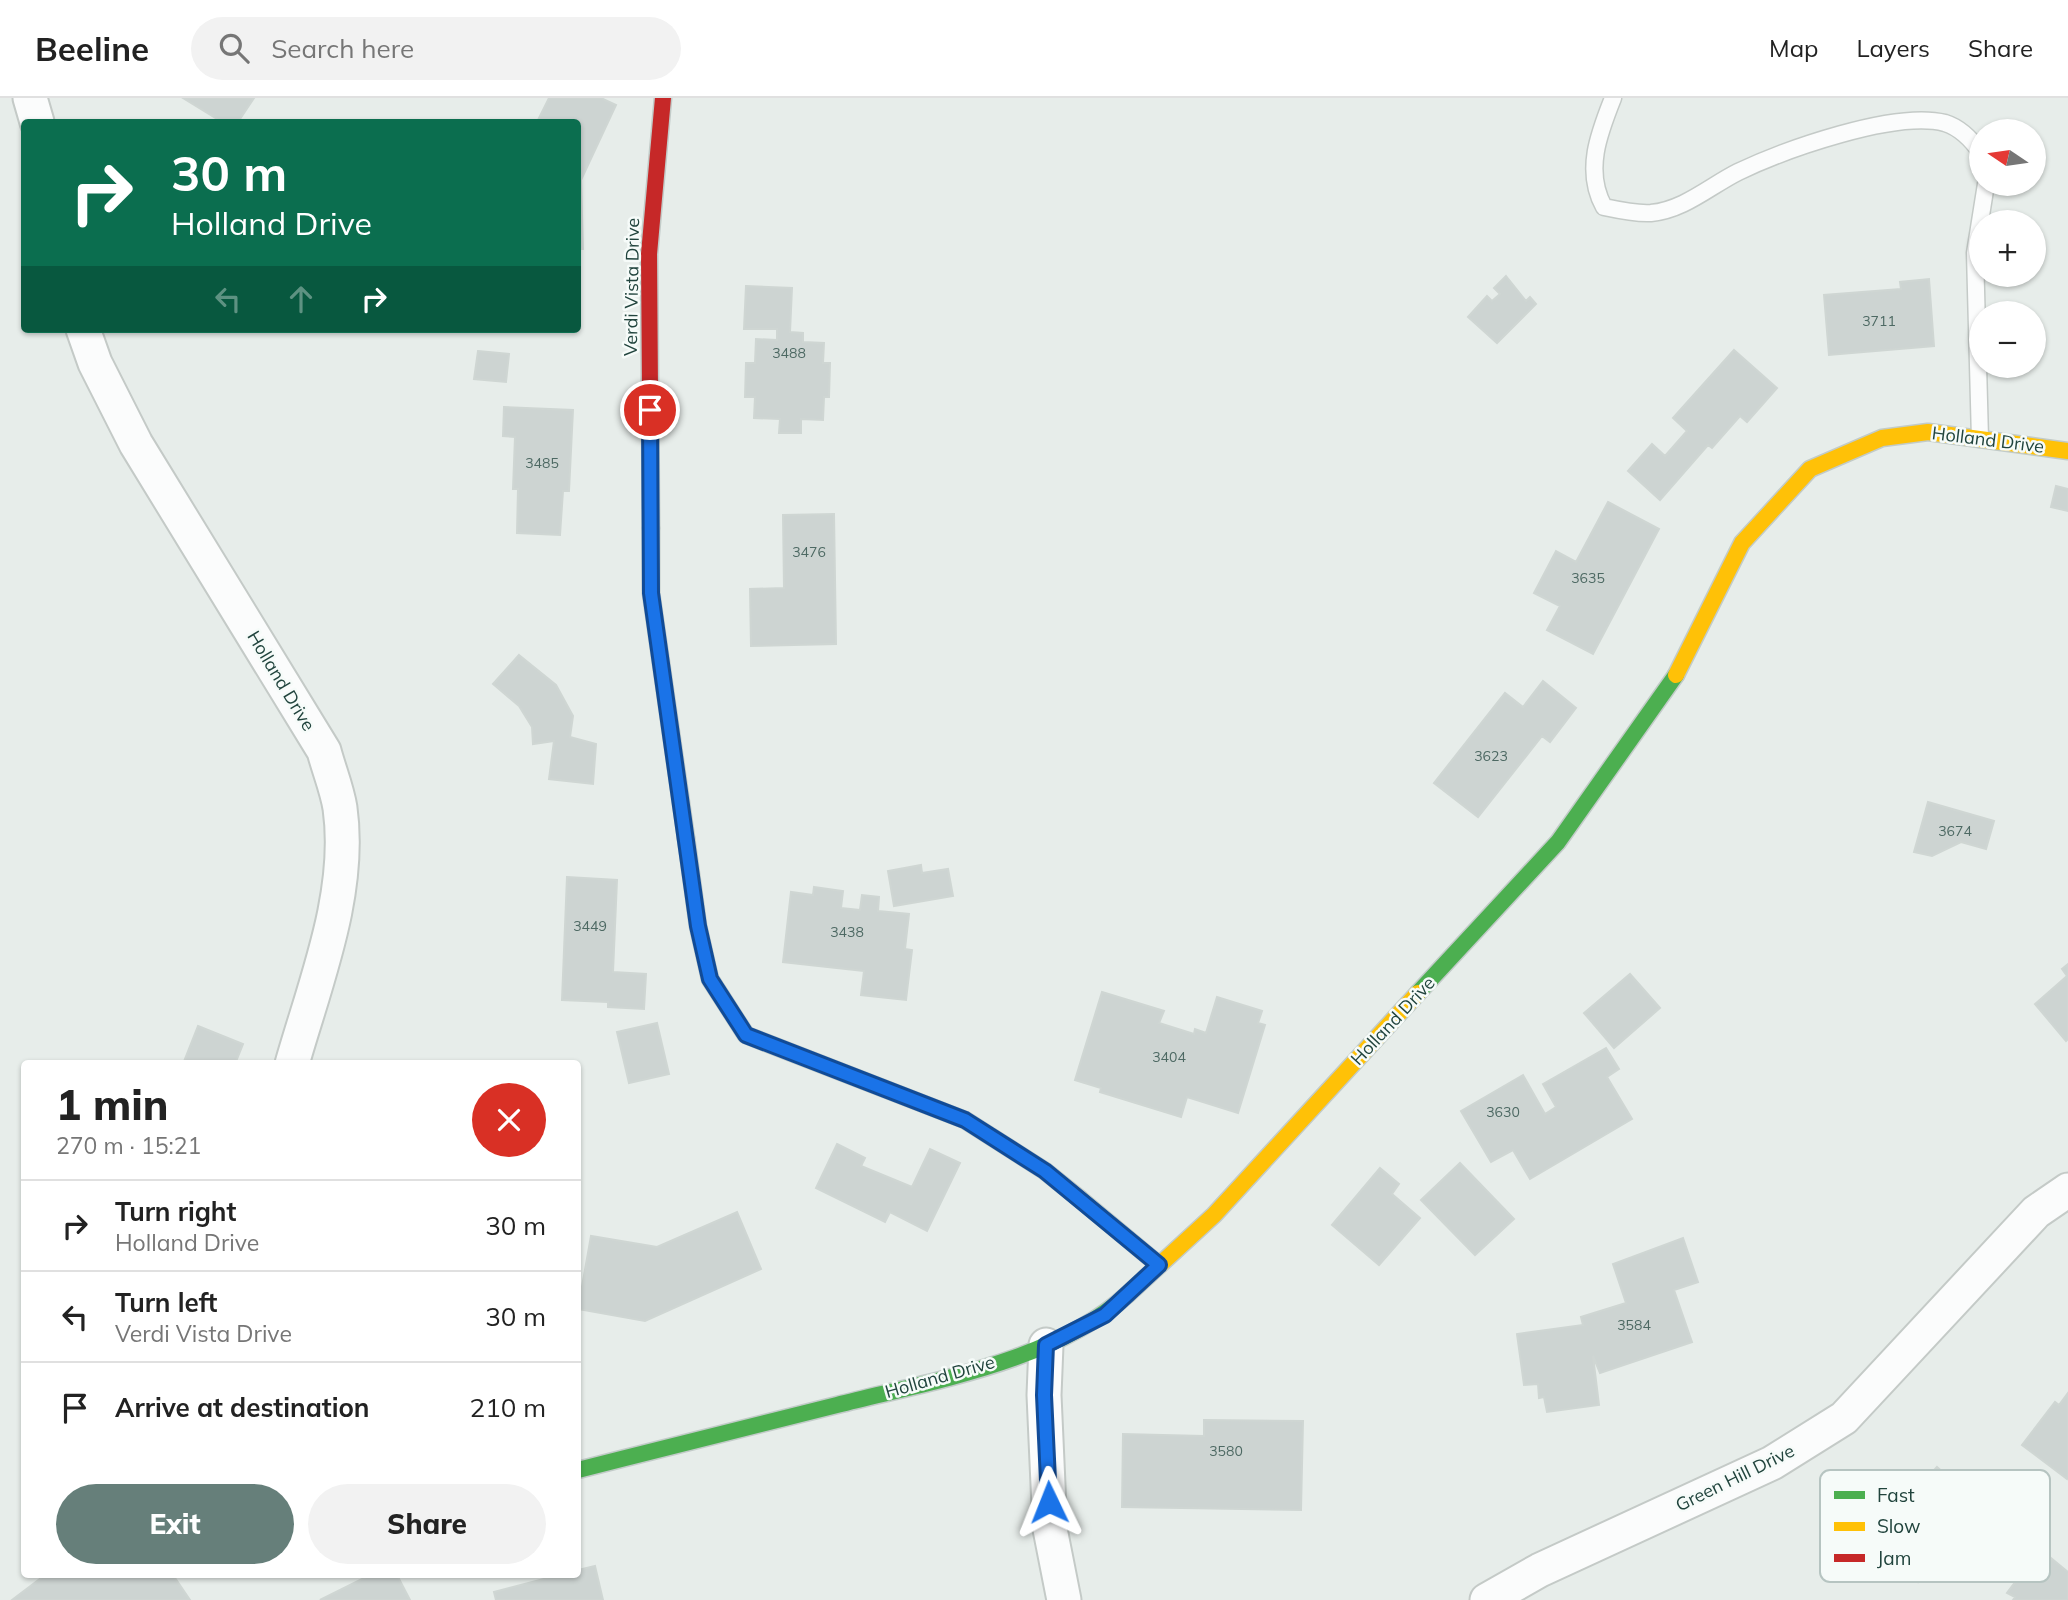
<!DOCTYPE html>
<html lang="en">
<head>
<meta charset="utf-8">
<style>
  :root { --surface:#fff; --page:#f2f2f2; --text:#222; --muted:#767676; --line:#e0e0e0; --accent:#667f7a }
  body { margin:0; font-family:Mulish,sans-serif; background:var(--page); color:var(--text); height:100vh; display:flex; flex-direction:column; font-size:26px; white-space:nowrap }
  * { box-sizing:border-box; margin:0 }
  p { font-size:23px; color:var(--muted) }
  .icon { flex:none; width:38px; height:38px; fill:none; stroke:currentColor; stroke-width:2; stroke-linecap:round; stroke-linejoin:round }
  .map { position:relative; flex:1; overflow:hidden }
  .details { position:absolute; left:21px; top:962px; width:560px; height:518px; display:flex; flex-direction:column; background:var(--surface); border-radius:7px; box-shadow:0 2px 5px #0004 }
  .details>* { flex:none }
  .guide { position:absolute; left:21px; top:21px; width:560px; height:214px; border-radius:7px; box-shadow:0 2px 5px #0004; background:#0b6e4f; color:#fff; overflow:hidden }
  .needle { width:46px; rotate:283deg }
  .buttons { position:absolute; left:1969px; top:21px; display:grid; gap:14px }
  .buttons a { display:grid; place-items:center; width:77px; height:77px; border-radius:50%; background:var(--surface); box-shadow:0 2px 5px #0004; font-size:35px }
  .pin { position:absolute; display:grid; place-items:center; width:60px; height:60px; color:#fff; margin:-30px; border:4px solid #fff; border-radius:50%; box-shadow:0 2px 7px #0007 }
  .me { position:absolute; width:77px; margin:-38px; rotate:358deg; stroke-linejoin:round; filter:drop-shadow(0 0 5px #0008) }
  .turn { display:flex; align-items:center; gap:24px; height:147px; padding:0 35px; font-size:32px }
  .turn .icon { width:91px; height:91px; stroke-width:2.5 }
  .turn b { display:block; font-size:49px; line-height:60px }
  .lanes { display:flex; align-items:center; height:66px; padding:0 35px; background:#0003; justify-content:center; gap:35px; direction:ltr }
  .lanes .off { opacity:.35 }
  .round { display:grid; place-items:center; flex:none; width:74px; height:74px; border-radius:37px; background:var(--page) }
  .headline { display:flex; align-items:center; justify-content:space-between; height:119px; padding:0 35px }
  h1 { font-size:42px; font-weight:800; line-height:52px }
  .button { display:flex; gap:14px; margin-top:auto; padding:14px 35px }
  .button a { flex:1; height:80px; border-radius:42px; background:var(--accent); color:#fff; font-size:28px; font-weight:800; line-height:80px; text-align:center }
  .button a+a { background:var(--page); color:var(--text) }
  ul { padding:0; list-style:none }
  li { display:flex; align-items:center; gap:21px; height:91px; padding:0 35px; border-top:2px solid var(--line) }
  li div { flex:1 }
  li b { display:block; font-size:26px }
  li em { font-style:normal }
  header { display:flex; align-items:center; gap:42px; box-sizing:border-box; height:98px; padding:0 35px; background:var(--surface); border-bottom:2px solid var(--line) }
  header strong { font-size:33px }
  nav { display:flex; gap:38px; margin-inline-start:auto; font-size:24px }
  .search { width:490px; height:63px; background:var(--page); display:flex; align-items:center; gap:18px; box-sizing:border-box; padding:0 24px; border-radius:38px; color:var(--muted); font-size:26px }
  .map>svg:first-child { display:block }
</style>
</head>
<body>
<header>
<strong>Beeline</strong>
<div class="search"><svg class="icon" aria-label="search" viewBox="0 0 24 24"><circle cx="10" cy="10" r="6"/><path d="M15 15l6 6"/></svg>Search here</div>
<nav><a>Map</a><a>Layers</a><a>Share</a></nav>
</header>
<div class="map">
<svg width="2068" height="1502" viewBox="0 0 2068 1502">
  <rect width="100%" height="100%" fill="#e7edea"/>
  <path fill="#cdd4d2" stroke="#cfd6d3" stroke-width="2" d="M 183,0 L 254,0 L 238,24 L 222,24 Z
    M 549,0 L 601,0 L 616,7 L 581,82 L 583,151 L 578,151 L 578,24 L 537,24 Z
    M 1506,178 L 1526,203 L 1530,199 L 1536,206 L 1497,245 L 1468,219 L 1487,198 L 1492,203 L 1500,196 L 1494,190 Z
    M 1929,181 L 1934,248 L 1829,257 L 1824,197 L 1901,191 L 1900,184 Z
    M 746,188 L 792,190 L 790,234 L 803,235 L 803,244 L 824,245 L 823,265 L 830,265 L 829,299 L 824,299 L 823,322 L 801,321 L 801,335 L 779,335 L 780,321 L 754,320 L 755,299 L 745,299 L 746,265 L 755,265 L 756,241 L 777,242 L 777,231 L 744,231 Z
    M 1734,252 L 1777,290 L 1747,324 L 1740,318 L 1712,350 L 1708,347 L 1660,402 L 1628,373 L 1652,346 L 1665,358 L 1687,333 L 1673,320 Z
    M 478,253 L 509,256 L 506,284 L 474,281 Z
    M 504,309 L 573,312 L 569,393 L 563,393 L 560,437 L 517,435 L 518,391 L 513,391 L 515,339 L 503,338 Z
    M 2056,388 L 2068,391 L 2068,413 L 2051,409 Z
    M 1608,404 L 1659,431 L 1593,556 L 1547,532 L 1560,508 L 1534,495 L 1556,453 L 1576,464 Z
    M 834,416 L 836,546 L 751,548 L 750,491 L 784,490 L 783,417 Z
    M 519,557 L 556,587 L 573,618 L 570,639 L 596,646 L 593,686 L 549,681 L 554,643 L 533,646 L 532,629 L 519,608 L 493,586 Z
    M 1543,583 L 1576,610 L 1550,644 L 1542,638 L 1478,719 L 1434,685 L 1505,595 L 1523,609 Z
    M 1928,704 L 1994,723 L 1986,751 L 1961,744 L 1932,758 L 1914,754 Z
    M 921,767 L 922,775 L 948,771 L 953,798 L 894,808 L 888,773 Z
    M 567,779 L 617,782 L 613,874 L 646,876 L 644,911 L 608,909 L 608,904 L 562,902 Z
    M 814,789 L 843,793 L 841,810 L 860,812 L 862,797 L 879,799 L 878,813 L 909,816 L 905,851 L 912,852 L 906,902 L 861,897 L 864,873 L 783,864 L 791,794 L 813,797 Z
    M 2068,866 L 2068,941 L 2066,943 L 2035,906 L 2067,878 L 2062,871 Z
    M 1630,876 L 1660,910 L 1614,950 L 1584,915 Z
    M 1102,894 L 1164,913 L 1159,925 L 1194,936 L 1195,931 L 1206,935 L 1217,899 L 1262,913 L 1258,925 L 1265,927 L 1238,1015 L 1187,999 L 1181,1019 L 1100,994 L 1101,990 L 1075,982 Z
    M 657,925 L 669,976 L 629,985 L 617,934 Z
    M 198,928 L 243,946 L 235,966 L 183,966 Z
    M 1606,950 L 1619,971 L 1607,979 L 1632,1021 L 1530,1081 L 1513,1052 L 1491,1064 L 1461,1013 L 1523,977 L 1545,1016 L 1556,1009 L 1543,986 Z
    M 837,1046 L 865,1060 L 861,1068 L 912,1089 L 930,1051 L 960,1065 L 927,1133 L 890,1114 L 885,1124 L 816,1090 Z
    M 1460,1065 L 1514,1121 L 1475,1157 L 1421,1102 Z
    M 1380,1070 L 1399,1086 L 1392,1096 L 1420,1120 L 1379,1167 L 1332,1127 Z
    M 737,1114 L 761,1171 L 645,1223 L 578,1211 L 591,1138 L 657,1149 Z
    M 1683,1140 L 1698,1184 L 1674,1192 L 1692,1244 L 1600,1275 L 1593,1258 L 1599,1307 L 1547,1314 L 1544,1299 L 1539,1300 L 1538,1286 L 1524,1287 L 1517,1236 L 1583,1227 L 1581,1219 L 1626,1205 L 1613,1166 Z
    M 2068,1295 L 2068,1379 L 2067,1381 L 2022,1347 L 2055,1304 L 2059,1307 Z
    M 1204,1322 L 1303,1323 L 1301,1412 L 1122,1409 L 1123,1336 L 1204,1338 Z
    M 1937,1369 L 1984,1410 L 1918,1484 L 1894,1463 L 1885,1473 L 1836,1425 L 1864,1394 L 1892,1419 Z
    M 2040,1451 L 2068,1474 L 2068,1502 L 2013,1502 L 2015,1499 L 2007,1495 Z
    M 595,1468 L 603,1502 L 496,1502 L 494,1494 L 559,1477 L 578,1477 L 578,1472 Z
    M 45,1477 L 173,1477 L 190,1502 L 12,1502 Z
    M 370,1477 L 397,1477 L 410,1502 L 320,1502 Z"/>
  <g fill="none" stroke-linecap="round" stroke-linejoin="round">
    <defs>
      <path id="lane" d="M 1613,0 C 1599,35 1584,73 1604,109 C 1618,112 1636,116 1651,115 C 1684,112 1710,88 1738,74 C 1784,52 1895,12 1945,25 C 1961,30 1972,42 1981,55
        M 1980,341 L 1975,155 L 1986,86"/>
      <path id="street" d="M 30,0 L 37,24
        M 83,231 L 95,265 L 136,346 L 324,653 C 329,672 337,691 340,710 C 352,795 315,885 292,966
        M 1046,1247 L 1044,1297 L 1050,1431 L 1064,1502
        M 1487,1502 L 1540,1472 L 1772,1365 L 1844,1320 L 2036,1114 L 2068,1092"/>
      <path id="fast" d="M 1418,895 L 1558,744 L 1676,577
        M 1080,1101 L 1159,1167
        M 578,1372 C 664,1350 750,1329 837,1307 C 931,1283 1054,1264 1128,1196"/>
      <path id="slow" d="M 651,430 L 651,495 L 686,740
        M 1676,577 L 1742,445 L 1810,371 L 1882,340 L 1928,334 L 2068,353
        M 1128,1196 L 1214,1117 L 1418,895"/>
      <path id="jam" d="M 651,430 L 649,156 L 663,0
        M 686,740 L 698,828 L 710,881 L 746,937 L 965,1022 L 1045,1073 L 1080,1101"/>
    </defs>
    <use href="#lane" stroke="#c4cac7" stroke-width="19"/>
    <use href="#street" stroke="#c4cac7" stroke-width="37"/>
    <use href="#fast" stroke="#c2cbc8" stroke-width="19"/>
    <use href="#slow" stroke="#c2cbc8" stroke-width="19"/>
    <use href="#jam" stroke="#c2cbc8" stroke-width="19"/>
    <use href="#lane" stroke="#fbfcfc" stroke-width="16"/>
    <use href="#street" stroke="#fbfcfc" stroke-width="33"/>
    <use href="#fast" stroke="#4caf50" stroke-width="16"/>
    <use href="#slow" stroke="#ffc107" stroke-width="16"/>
    <use href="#jam" stroke="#c62828" stroke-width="16"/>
  </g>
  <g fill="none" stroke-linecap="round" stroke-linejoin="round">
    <defs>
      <path id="route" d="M 650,312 L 651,495 L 698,828 L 710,881 L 746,937 L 965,1022 L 1045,1073 L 1159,1167 L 1105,1217 L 1046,1247 L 1044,1297 L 1049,1404"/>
    </defs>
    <use href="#route" stroke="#114b97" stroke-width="18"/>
    <use href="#route" stroke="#1a73e8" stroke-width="12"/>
  </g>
  <g text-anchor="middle" stroke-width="5" stroke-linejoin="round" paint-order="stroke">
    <g font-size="14" fill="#4d6963">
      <text x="1879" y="228">3711</text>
      <text x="789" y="260">3488</text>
      <text x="542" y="370">3485</text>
      <text x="809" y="459">3476</text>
      <text x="1588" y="485">3635</text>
      <text x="1491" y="663">3623</text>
      <text x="1955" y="738">3674</text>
      <text x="590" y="833">3449</text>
      <text x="847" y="839">3438</text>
      <text x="1169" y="964">3404</text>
      <text x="1503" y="1019">3630</text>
      <text x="1634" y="1232">3584</text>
      <text x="1226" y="1358">3580</text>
    </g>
    <g font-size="18" fill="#21443d" stroke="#f6fbf9">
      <text transform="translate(632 189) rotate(-89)" y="6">Verdi Vista Drive</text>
      <text transform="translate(1988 342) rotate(7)" y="6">Holland Drive</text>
      <text transform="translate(281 583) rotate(59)" y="6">Holland Drive</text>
      <text transform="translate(1393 923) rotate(-47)" y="6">Holland Drive</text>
      <text transform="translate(940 1279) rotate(-16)" y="6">Holland Drive</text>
      <text transform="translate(1735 1380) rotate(-26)" y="6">Green Hill Drive</text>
    </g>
  </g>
  <rect x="1820" y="1372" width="230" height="112" rx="10" fill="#f6fbf9" stroke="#b6c4c1" stroke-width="2"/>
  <rect x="1834" y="1393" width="31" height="8" fill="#4caf50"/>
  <rect x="1834" y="1424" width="31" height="9" fill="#ffc107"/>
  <rect x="1834" y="1456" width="31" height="8" fill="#c62828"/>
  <g font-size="19" fill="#21443d">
    <text x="1877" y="1404">Fast</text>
    <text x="1877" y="1435">Slow</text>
    <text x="1877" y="1467">Jam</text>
  </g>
</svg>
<div class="buttons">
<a><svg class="needle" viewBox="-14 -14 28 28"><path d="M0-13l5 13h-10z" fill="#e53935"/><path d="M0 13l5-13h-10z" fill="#767676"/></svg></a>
<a>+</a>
<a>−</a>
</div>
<div class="pin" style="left:650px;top:312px;background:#d93025"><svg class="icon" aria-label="arrive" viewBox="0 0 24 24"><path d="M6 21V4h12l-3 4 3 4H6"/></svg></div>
<svg class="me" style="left:1049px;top:1404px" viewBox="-20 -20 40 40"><path d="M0-17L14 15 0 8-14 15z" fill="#1a73e8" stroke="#fff" stroke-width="4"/></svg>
<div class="guide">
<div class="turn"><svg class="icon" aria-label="right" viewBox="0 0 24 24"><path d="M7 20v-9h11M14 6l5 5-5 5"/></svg><div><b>30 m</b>Holland Drive</div></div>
<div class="lanes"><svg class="icon off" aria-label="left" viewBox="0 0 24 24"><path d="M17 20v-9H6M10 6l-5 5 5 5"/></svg><svg class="icon off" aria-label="ahead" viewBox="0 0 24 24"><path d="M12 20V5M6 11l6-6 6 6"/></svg><svg class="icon" aria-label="right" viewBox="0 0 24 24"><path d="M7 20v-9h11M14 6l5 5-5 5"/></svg></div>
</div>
<section class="details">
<div class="headline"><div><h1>1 min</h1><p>270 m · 15:21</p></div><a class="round" style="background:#d93025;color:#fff"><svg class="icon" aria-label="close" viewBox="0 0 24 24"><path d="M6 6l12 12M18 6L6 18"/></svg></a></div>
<ul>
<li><svg class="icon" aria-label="right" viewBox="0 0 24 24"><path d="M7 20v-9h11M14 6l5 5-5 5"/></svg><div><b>Turn right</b><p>Holland Drive</p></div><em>30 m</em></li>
<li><svg class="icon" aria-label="left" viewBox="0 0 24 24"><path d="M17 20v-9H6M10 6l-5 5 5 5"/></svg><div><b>Turn left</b><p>Verdi Vista Drive</p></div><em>30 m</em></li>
<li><svg class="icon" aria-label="arrive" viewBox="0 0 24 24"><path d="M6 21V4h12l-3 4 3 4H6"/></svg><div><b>Arrive at destination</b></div><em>210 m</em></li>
</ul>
<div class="button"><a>Exit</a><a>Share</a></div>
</section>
</div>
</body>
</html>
